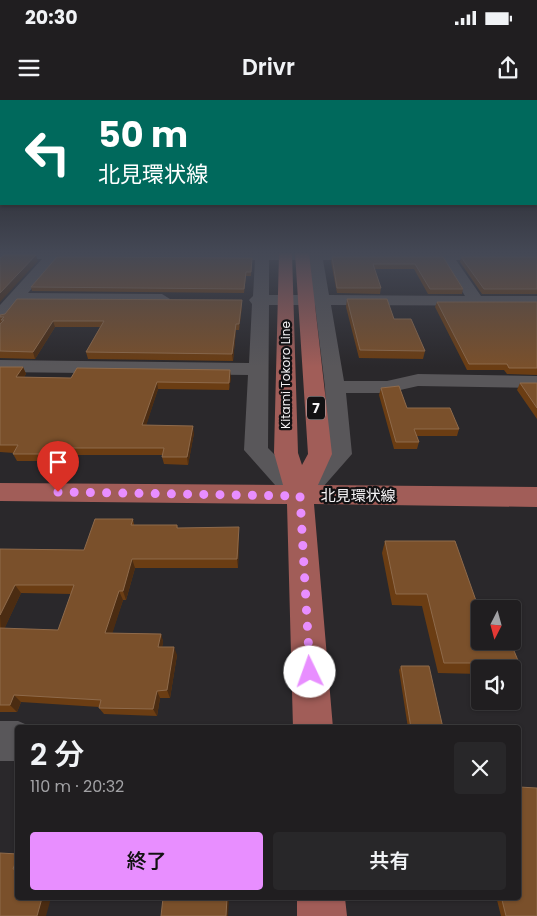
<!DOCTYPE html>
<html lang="ja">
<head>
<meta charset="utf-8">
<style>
  :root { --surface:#201e20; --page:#282729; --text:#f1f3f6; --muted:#a2a2a5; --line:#3d3c3e; --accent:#e88eff }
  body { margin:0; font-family:Poppins,"Noto Sans JP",sans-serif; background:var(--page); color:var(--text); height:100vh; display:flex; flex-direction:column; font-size:19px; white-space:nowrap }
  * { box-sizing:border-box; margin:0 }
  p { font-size:16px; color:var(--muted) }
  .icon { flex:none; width:28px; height:28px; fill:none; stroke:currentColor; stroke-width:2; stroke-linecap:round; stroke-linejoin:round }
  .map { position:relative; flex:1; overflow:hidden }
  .side { position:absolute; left:15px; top:625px; width:506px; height:175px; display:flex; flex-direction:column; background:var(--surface); border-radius:5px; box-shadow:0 1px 4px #0004,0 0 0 1px var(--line) }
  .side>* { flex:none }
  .hud { position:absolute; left:0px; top:0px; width:538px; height:105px; box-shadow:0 1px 4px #0004,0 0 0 1px var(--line); background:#00695c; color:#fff; overflow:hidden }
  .needle { width:32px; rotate:186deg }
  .fabs { position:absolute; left:471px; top:500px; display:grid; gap:10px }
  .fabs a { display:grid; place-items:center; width:50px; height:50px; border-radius:5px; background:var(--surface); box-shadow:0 1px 4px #0004,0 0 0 1px var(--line); font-size:25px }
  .pin { position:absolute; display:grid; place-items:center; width:42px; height:42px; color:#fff; margin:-51px -21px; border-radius:50% 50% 50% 0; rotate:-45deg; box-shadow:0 0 5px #0007 }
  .pin .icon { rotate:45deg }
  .me { position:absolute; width:55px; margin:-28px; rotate:357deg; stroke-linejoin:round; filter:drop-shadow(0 0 4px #0008) }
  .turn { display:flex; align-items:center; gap:18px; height:105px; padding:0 15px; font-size:22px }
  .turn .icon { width:65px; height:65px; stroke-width:2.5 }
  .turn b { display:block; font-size:35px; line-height:42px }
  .round { display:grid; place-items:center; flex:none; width:52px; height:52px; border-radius:5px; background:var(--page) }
  .headline { display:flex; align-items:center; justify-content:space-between; height:85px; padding:0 15px }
  h1 { font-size:30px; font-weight:600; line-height:38px }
  .cta { display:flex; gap:10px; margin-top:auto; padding:10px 15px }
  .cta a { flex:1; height:58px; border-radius:5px; background:var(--accent); color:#111; font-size:20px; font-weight:600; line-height:58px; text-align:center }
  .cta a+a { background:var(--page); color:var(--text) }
  .status { display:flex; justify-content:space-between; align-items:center; height:35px; padding:0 25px; background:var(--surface); direction:ltr }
  .status svg { height:14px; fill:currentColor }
  header { display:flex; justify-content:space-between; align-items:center; height:65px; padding:0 15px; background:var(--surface); font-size:22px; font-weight:600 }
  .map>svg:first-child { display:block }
</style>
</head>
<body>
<div class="status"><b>20:30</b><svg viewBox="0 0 49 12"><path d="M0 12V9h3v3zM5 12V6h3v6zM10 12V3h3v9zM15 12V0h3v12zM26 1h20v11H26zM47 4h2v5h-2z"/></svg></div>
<header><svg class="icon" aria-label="menu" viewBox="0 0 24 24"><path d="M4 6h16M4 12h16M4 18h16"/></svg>Drivr<svg class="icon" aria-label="share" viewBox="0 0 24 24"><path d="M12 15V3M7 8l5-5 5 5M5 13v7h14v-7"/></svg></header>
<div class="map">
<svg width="537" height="816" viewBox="0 0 537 816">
  <rect width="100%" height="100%" fill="#2a282b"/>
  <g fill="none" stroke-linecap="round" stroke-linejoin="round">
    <path fill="#59575a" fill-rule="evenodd" d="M 0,153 L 537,153 L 537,160 L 456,160 L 481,196 L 537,196 L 537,206 L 331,205 L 344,281 L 387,281 L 418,274 L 537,276 L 537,288 L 418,286 L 387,293 L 346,293 L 352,354 L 309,403 L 300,406 L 291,403 L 244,350 L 248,275 L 0,272 L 0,260 L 249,263 L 252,204 L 249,200 L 253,196 L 255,160 L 57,159 L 28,193 L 162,194 L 170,199 L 162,204 L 19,203 L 6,219 L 0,220 L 0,205 L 42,159 L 0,159 ZM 269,160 L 309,160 L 313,195 L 269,195 ZM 323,160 L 443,160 L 465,196 L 329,195 ZM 269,205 L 315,205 L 325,287 L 328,352 L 300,380 L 268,348 Z
      M 0,621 L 18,621 L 32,627 L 18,628 L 18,661 L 0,661 Z"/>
    <path fill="#a15d58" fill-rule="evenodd" d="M 279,153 L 292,153 L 298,353 L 302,365 L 308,354 L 295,153 L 309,153 L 332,354 L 318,385 L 537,387 L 537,407 L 314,404 L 333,628 L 293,628 L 287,404 L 0,401 L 0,383 L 283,385 L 274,353 Z
      M 297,798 L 345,798 L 347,816 L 297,816 Z"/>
  </g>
  <path fill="#6b3d13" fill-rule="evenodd" d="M 332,157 L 443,157 L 463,189 L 462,194 L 428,194 L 414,169 L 374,169 L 381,188 L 380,194 L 337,193 L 331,162 Z
    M 461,157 L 537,157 L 537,194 L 482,194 L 460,162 Z
    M 252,158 L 251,176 L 246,176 L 244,193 L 32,191 L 31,187 Z
    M 347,199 L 394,219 L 425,251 L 423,259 L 359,258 L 346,207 Z
    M 242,200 L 242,206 L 239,230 L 236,230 L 233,261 L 88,259 L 86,252 L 100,227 L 55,227 L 35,259 L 0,258 L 0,224 L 1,224 L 0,224 L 0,215 Z
    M 437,202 L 537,202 L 537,275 L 507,274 L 504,270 L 467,270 L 435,207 Z
    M 0,267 L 23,267 L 26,274 L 24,277 L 71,278 L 231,277 L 229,290 L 158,289 L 146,325 L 194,333 L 188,365 L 164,364 L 162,357 L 163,355 L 71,355 L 54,356 L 51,361 L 17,361 L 13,354 L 14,353 L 0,352 Z
    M 520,283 L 537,283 L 537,319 L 517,290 Z
    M 381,288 L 407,308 L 459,329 L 457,336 L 417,336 L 419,342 L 417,349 L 394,349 L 379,295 Z
    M 133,419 L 134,425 L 177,425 L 178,428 L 239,436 L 238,468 L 135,468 L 126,500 L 123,500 L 112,533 L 161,534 L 163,542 L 162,547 L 177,555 L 170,598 L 160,598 L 157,616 L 104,614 L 99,608 L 99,607 L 21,602 L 17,612 L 0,612 L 0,449 L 84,450 ZM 21,493 L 71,494 L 58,530 L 4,529 Z
    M 385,441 L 480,541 L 519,563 L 512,571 L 512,569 L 480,569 L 480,574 L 438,573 L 422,506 L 392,505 L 382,453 Z
    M 401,566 L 443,628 L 408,628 L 399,570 Z
    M 436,798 L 519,798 L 537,816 L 501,816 L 497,800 L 436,800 Z"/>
  <path fill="#4b2c12" d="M 36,155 L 38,161 L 0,202 L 0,193 Z
    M 242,200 L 242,206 L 239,230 L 239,224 Z
    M 53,221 L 55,227 L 35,259 L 33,252 Z
    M 236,224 L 236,230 L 233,261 L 232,254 Z
    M 23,267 L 26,274 L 19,284 L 16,277 Z
    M 230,270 L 231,277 L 229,290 L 229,283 Z
    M 157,282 L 158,289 L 144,332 L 142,325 Z
    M 193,326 L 194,333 L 188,365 L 187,357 Z
    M 51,349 L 54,356 L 51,361 L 48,354 Z
    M 239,427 L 239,436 L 238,468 L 237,459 Z
    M 132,459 L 135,468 L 126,500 L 123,491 Z
    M 15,485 L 21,493 L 1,536 L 0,515 Z
    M 119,491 L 123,500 L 110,541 L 105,533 Z
    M 161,534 L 163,542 L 161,555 L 158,547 Z
    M 174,547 L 177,555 L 170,598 L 167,590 Z
    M 157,591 L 160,598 L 157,616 L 153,609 Z
    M 14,595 L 21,602 L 17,612 L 10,605 Z
    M 18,756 L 18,770 L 13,769 Z
    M 42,798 L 51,798 L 46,816 L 37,816 Z
    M 227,798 L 229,798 L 228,816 L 226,816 Z"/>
  <path fill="#7a502b" stroke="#8e6a4b" d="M 4,155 L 36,155 L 0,193 L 0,158 Z
    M 57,157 L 252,158 L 251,172 L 246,172 L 244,189 L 31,187 Z
    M 332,157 L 443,157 L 463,189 L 430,189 L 415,164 L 373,164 L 381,188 L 337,188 Z
    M 461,157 L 537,157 L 537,189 L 484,189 Z
    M 17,199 L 242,200 L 239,224 L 236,224 L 232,254 L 86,252 L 104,221 L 53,221 L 33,252 L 0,251 L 0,224 L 4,220 L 1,220 L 4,217 L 0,217 L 0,215 L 5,214 Z
    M 347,199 L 387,199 L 394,219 L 411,219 L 425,251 L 360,250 Z
    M 437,202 L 537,202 L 537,268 L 509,268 L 507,264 L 469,264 Z
    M 0,267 L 23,267 L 16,277 L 71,278 L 77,268 L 230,270 L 229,283 L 157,282 L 142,325 L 193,326 L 187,357 L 162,357 L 164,348 L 68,348 L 51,349 L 48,354 L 13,354 L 18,345 L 0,345 Z
    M 520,283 L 537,283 L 537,308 Z
    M 399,286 L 407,308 L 450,308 L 459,329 L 414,329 L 419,342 L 396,342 L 381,288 Z
    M 95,419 L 133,419 L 131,425 L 177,425 L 177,428 L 239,427 L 237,459 L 132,459 L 123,491 L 119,491 L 105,533 L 161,534 L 158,547 L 174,547 L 167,590 L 157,591 L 153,609 L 99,608 L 101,600 L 14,595 L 10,605 L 0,605 L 0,528 L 58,530 L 74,485 L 15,485 L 0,515 L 0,449 L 84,450 Z
    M 385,441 L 455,441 L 480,512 L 480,541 L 510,541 L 519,563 L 444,563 L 427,494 L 396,494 Z
    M 401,566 L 429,566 L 443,628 L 411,628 Z
    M 519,687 L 537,688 L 537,816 L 506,816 L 502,800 L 440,799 L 440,798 L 519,798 Z
    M 0,753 L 18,754 L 18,756 L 13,769 L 18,769 L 18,798 L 42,798 L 37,816 L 0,816 Z
    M 163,798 L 227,798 L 226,816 L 161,816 Z"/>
  <linearGradient id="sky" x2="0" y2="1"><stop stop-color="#171618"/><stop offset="0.57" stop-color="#444855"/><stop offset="1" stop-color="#444855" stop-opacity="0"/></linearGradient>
  <rect width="537" height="267" fill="url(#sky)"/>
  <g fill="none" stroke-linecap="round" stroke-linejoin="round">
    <path stroke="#e88eff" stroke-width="9" stroke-dasharray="0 16.2" d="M 58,392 L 300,396 L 310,572"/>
  </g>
  <g text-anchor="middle" stroke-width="4.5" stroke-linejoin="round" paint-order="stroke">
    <g font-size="12" fill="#f6f4f6" stroke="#121113">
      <text transform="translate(286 275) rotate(-90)" y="4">Kitami Tokoro Line</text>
    </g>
    <rect fill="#121113" stroke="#b2b0b2" stroke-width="1" x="307" y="296.5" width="18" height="23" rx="4"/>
    <g font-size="14" font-weight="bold" fill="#f6f4f6">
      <text x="316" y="313">7</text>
    </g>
    <g font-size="15" fill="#f6f4f6" stroke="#121113">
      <text x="358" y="401">北見環状線</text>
    </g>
  </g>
</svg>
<div class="fabs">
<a><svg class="needle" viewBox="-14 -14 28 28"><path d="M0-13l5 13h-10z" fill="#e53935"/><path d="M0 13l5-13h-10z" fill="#a2a2a5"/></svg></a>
<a><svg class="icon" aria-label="sound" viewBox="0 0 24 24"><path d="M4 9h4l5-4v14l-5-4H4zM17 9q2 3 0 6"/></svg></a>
</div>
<div class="pin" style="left:58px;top:392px;background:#d93025"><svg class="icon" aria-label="arrive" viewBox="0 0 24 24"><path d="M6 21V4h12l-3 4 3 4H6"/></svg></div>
<svg class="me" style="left:310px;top:572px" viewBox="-20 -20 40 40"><circle r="19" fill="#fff"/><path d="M0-13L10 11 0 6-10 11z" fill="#e88eff"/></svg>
<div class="hud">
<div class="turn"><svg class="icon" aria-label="left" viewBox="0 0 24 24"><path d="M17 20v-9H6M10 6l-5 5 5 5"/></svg><div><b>50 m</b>北見環状線</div></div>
</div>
<section class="side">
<div class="headline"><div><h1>2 分</h1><p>110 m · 20:32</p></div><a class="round"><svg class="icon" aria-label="close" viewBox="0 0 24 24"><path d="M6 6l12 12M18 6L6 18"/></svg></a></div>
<div class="cta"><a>終了</a><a>共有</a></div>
</section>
</div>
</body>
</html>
